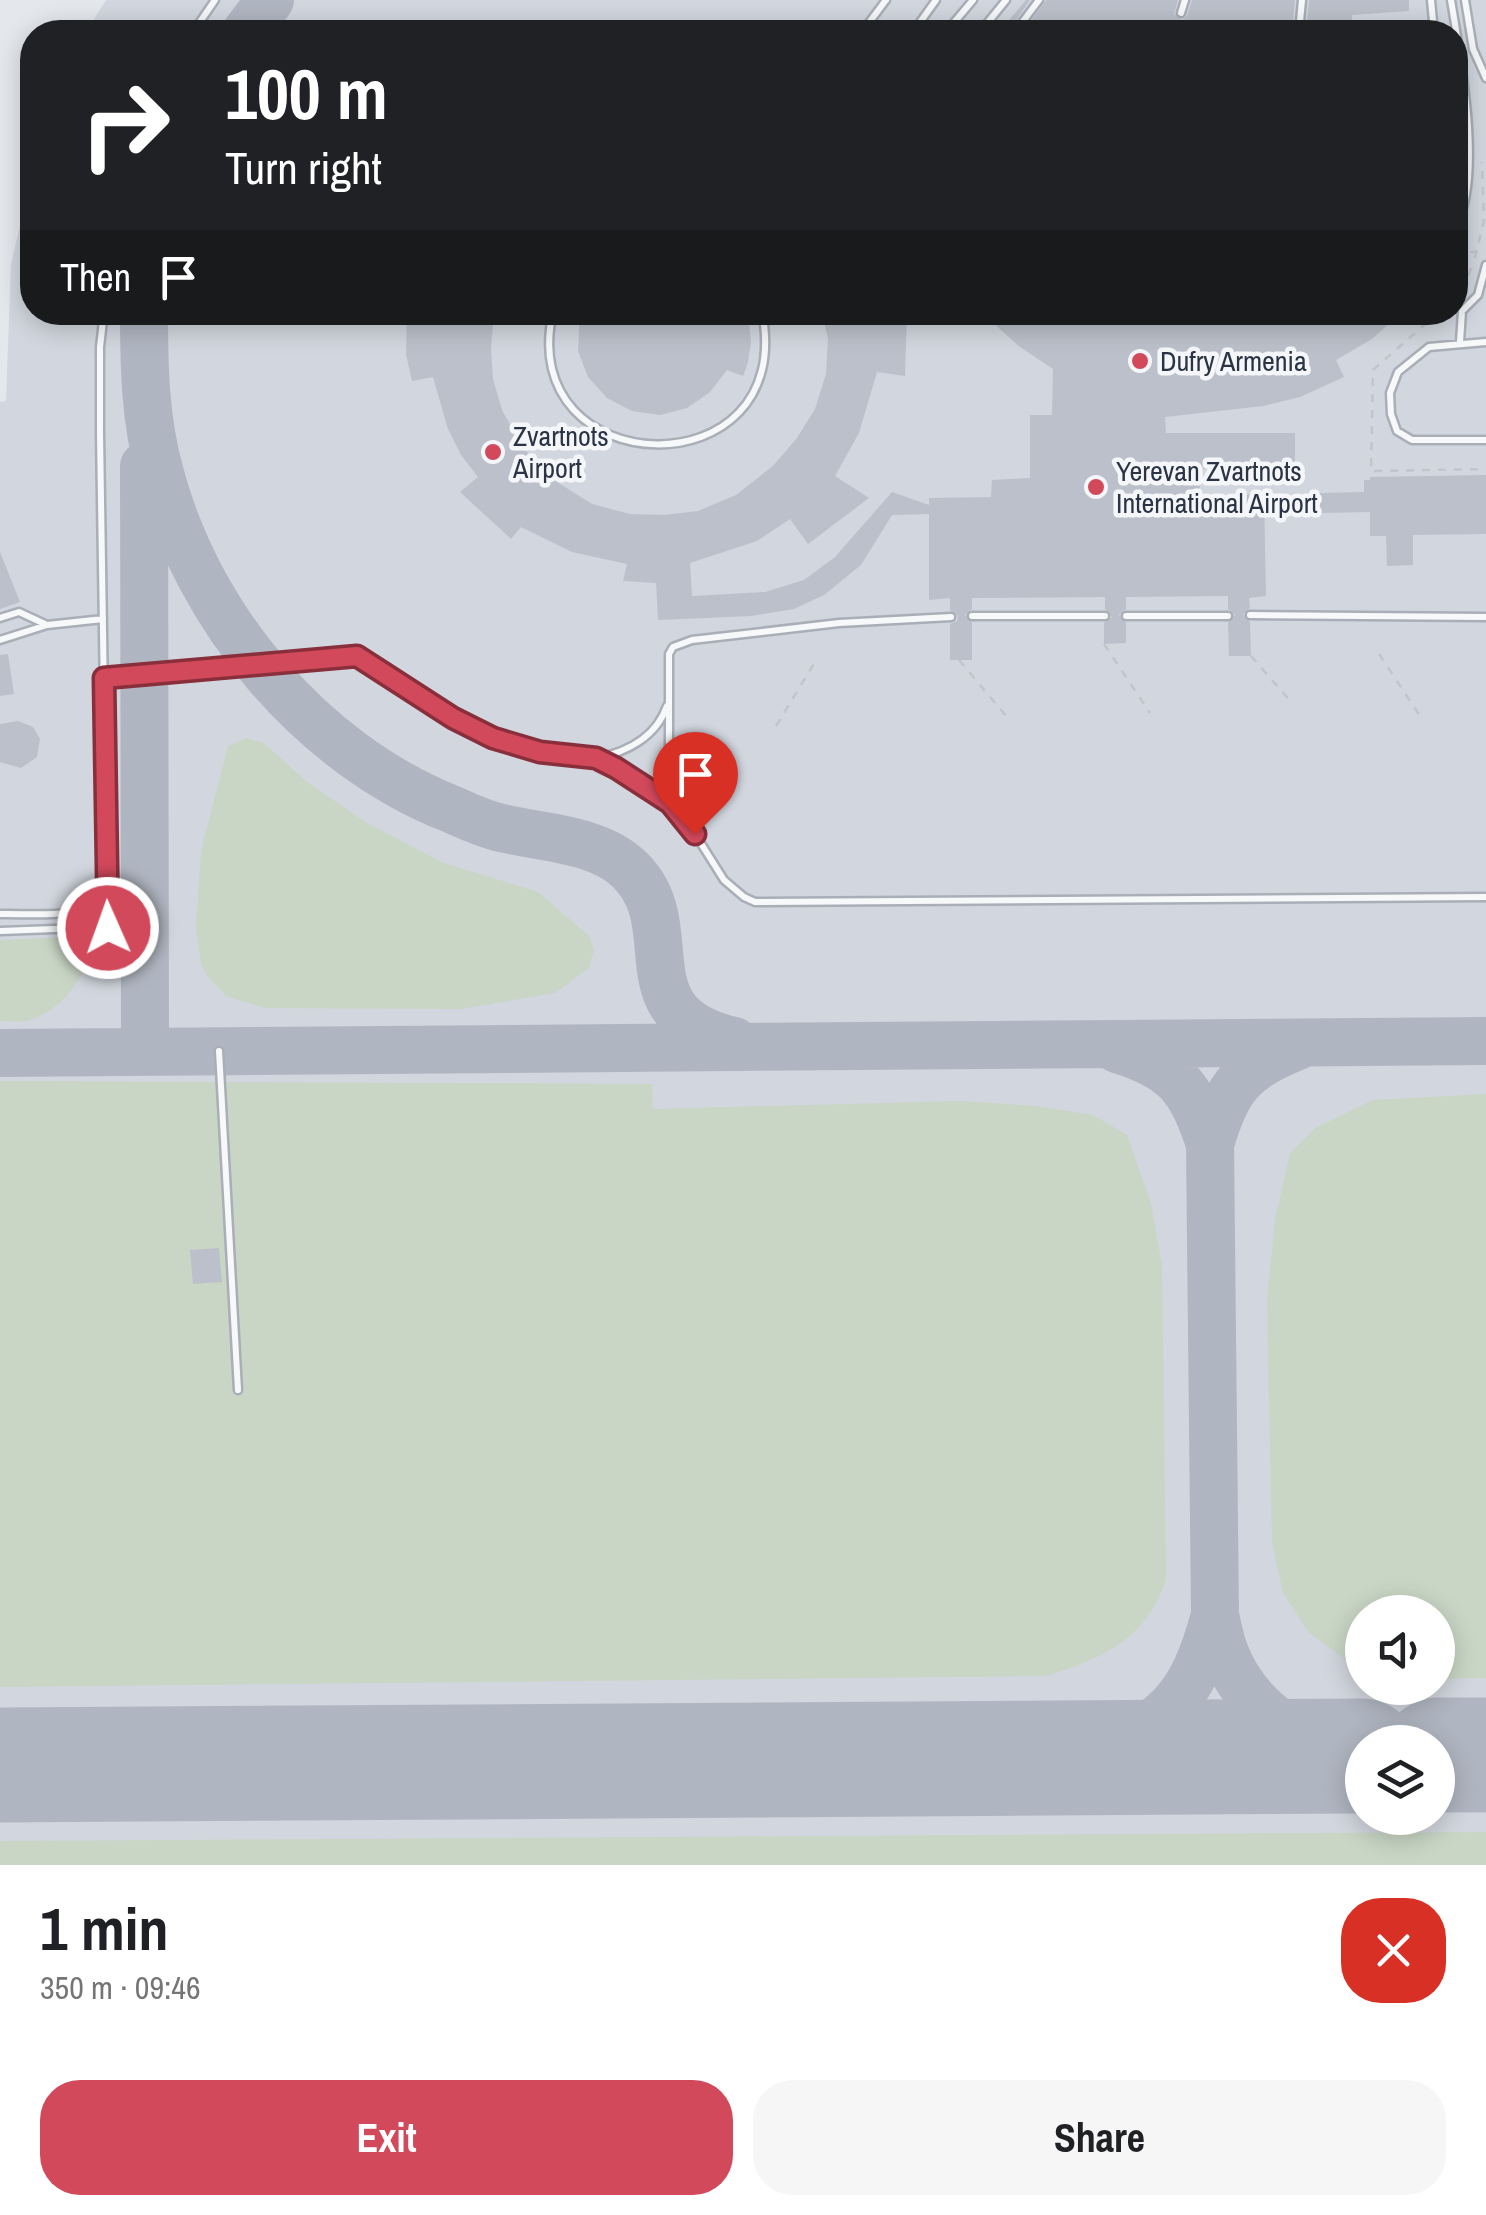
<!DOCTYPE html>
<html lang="en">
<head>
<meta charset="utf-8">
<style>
  :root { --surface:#fff; --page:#f6f6f6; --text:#202124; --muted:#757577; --accent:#d1495b }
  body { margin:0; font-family:"Archivo Narrow",sans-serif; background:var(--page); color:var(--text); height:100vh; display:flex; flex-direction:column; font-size:38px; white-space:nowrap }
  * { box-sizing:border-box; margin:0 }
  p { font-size:32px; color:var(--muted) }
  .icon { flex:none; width:55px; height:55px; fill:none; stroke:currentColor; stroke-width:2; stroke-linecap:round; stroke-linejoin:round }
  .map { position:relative; height:1865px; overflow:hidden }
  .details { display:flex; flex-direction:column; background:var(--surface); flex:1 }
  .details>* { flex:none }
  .guide { position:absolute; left:20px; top:20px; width:1448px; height:305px; border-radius:40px; box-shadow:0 5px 25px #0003; background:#202124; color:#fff; overflow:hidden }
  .buttons { position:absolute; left:1345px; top:1595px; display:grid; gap:20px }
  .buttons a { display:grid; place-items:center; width:110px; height:110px; border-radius:50%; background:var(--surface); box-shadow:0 5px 25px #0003; font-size:50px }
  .pin { position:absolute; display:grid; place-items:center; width:85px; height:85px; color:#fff; margin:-102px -42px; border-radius:50% 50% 50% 0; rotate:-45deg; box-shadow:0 0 10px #0007 }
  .pin .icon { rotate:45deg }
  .me { position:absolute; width:110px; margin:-55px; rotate:358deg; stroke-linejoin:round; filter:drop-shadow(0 0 8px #0008) }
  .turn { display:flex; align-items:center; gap:35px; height:210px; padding:0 40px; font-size:45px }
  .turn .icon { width:130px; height:130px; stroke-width:2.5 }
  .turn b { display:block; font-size:70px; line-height:85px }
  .then { display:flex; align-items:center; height:95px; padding:0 40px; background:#0003; gap:20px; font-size:38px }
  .round { display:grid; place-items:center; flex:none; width:105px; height:105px; border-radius:40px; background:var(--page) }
  .headline { display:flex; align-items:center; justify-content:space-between; height:170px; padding:0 40px }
  h1 { font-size:60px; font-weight:700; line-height:75px }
  .action { display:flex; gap:20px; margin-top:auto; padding:20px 40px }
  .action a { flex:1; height:115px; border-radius:40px; background:var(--accent); color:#fff; font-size:40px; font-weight:700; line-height:115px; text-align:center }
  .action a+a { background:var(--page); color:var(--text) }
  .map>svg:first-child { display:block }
</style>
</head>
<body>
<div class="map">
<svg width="1486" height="1865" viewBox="0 0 1486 1865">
  <rect width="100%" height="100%" fill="#e4e7ec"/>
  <path fill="#d2d6de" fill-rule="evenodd" d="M 106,0 L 1486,0 L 1486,1865 L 0,1865 L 0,402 L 6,401 L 11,264 L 32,175 L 32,312 L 1455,312 L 1455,32 L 86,32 ZM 1362,1612 L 1438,1612 L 1438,1688 L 1362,1688 ZM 1362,1742 L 1438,1742 L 1438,1818 L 1362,1818 Z"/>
  <path fill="#c9d6c5" d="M 246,738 L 264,743 L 307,782 L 367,823 L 444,863 L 538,892 L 589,936 L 594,950 L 589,968 L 555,993 L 461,1009 L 264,1008 L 226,996 L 208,977 L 201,964 L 196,928 L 201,851 L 228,746 Z
    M 95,936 C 88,971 68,1006 33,1019 C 24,1023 10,1021 0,1021 L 0,940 Z
    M 0,1081 L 652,1084 L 653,1109 L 960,1101 L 1035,1106 L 1093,1115 L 1127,1135 L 1151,1203 L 1162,1266 L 1166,1579 C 1147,1639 1102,1659 1046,1676 L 0,1687 Z
    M 1486,1094 L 1486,1678 L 1438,1679 L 1438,1612 L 1362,1612 L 1362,1666 L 1350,1662 L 1309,1633 L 1283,1593 L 1272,1542 L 1267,1301 L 1275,1220 L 1290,1153 L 1315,1128 L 1373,1100 Z
    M 1486,1832 L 1486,1865 L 0,1865 L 0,1841 Z"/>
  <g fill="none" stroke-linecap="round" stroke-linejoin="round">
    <path stroke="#b0b6c1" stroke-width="48" d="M 246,32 L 270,0
      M 144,312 C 144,366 145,418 159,470 C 197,617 310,753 451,809 C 465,815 479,822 494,826 C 536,838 596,837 629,869 C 690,927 617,1014 734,1041
      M 144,466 L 145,1052
      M 1117,1049 C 1176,1067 1191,1087 1210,1144 C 1228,1084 1243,1068 1300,1045
      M 0,1053 L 1486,1041
      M 1215,1615 C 1218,1628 1220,1641 1225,1653 C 1246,1709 1304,1749 1362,1754
      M 1085,1758 C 1166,1724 1192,1701 1215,1615 L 1210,1144"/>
    <path stroke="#b0b6c1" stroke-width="115" d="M 1438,1755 L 1486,1755
      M 0,1765 L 1362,1756"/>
  </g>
  <path fill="#bbc0ca" d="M 1026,0 L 1030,0 L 1008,32 L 999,32 Z
    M 1046,0 L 1178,0 L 1174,14 L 1182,20 L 1187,16 L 1192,0 L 1295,0 L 1292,32 L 1023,32 Z
    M 1309,0 L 1409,0 L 1409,11 L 1352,15 L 1352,32 L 1306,32 Z
    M 407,312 L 494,312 L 491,348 L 493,379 L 502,410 L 523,448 L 557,482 L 592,504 L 630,514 L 663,515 L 698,511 L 736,495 L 773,466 L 797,438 L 815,409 L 826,374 L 828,339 L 822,312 L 907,312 L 905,376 L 877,372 L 859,433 L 835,476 L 869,498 L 808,544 L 790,519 L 757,541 L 690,563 L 692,596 L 765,592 L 804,580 L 835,557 L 892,492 L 929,505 L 929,498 L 991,497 L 992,480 L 1030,478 L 1030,415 L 1052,415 L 1053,369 L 1020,347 L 981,312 L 1402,312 L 1372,339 L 1336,360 L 1344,377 L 1300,397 L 1263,406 L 1165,417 L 1166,433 L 1295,433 L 1295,468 L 1199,469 L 1200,496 L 1264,494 L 1266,596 L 1249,598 L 1250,608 L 1243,614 L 1250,622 L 1251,656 L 1229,656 L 1228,623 L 1235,615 L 1228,609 L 1228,596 L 1126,597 L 1126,609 L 1119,615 L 1126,623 L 1126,643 L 1104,644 L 1104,623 L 1112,617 L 1105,609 L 1105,597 L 972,598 L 972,609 L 965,615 L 972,623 L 972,660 L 950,660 L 950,624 L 957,621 L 958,616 L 950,610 L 950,598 L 929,600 L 929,514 L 892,515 L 861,565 L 824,595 L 794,609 L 751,616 L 658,620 L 656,583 L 623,581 L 627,564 L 572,552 L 521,527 L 511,539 L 460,492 L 478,477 L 461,455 L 448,429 L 433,377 L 412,381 L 406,355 Z
    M 580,312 L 748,312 L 751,342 L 748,362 L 743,376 L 727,370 L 710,392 L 687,408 L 660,415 L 632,411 L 607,398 L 588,377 L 578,351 Z
    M 1486,475 L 1486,534 L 1413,535 L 1413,565 L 1387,566 L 1386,536 L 1370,536 L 1370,512 L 1320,513 L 1320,493 L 1364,492 L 1364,480 L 1370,480 L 1370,477 Z
    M 0,552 L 20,602 L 0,609 Z
    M 8,654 L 14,694 L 0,696 L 0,655 Z
    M 18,721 L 33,727 L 40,739 L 37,757 L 21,768 L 0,762 L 0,724 Z
    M 219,1248 L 222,1282 L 193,1284 L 190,1250 Z"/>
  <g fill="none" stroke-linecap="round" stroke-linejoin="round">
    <defs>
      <path id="service" d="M 1431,0 L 1434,32
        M 1451,0 C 1460,55 1484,180 1455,227
        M 1465,0 L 1473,49 L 1486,78
        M 1181,13 L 1185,0
        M 193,32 L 215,0
        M 862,32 L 886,0
        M 913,32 L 936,0
        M 946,32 L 973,0
        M 980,32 L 1006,0
        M 1015,32 L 1039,0
        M 1299,32 L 1302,0
        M 1388,32 L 1415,30 L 1415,32
        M 553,312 C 513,484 798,493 762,312
        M 1460,342 L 1462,311 L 1478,295 L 1486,265
        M 1486,342 L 1429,347 L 1398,372 L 1390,393 L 1391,414 L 1397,431 L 1412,440 L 1486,440
        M 1250,615 L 1486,617
        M 972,616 L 1105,616
        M 1126,616 L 1228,616
        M 0,618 L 19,612 L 45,624
        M 0,640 L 47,625 L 103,619
        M 104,678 L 357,656 L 453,717 L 493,737 L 540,752 L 596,759 L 616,769 L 669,803 L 695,834 L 724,880 L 744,897 L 755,902 L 1486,897
        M 597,758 C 627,752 656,737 667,706
        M 669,802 L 669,654 L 673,647 L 692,640 L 839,623 L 951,617
        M 0,914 C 32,913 84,921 107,895 L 100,433 L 100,347 L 104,312
        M 0,931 L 108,927 L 107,896
        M 219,1051 L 238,1390"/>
    </defs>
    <use href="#service" stroke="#a9aeb7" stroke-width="11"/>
    <path stroke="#c2c5cb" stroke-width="2.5" stroke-dasharray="8 8" stroke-linecap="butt" d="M 555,27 L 562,32
      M 1455,256 L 1477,251
      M 1475,258 L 1484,220 L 1482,162
      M 1463,291 L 1472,265
      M 1424,312 L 1419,320 L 1422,323 L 1434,312
      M 1439,312 L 1373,370 L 1371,471 L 1486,469
      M 1104,644 L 1150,713
      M 1379,654 L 1422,719
      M 1251,656 L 1293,704
      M 959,660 L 1007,717
      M 776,726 L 815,662"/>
    <use href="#service" stroke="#f7f8fa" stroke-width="6"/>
  </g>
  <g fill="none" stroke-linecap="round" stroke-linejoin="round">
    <defs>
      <path id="route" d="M 108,928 L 104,678 L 357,656 L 453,718 L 493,738 L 540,752 L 596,758 L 616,768 L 670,803 L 695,834"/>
    </defs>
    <use href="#route" stroke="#882f3b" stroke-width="25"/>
    <use href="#route" stroke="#d1495b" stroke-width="18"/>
  </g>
  <g fill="#d1495b" stroke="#f4f6f9" stroke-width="4">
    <circle cx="1140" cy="361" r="10"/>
    <circle cx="493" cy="452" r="10"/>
    <circle cx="1096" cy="487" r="10"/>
  </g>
  <g text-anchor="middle" stroke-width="9" stroke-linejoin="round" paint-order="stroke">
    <g font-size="28" fill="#2b3445" stroke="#f4f6f9" text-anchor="start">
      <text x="1160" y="371">Dufry Armenia</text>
      <text x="513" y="446">Zvartnots<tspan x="513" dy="32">Airport</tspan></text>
      <text x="1116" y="481">Yerevan Zvartnots<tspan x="1116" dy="32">International Airport</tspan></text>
    </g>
  </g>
</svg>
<div class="buttons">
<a><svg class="icon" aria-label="sound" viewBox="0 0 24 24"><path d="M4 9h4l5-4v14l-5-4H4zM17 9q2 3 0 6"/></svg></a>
<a><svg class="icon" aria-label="layers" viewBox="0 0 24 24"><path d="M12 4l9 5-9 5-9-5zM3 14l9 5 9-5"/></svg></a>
</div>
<div class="pin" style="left:695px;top:834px;background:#d93025"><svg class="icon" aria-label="arrive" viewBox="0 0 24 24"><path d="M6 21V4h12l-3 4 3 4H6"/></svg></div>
<svg class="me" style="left:108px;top:928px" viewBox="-20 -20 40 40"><circle r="17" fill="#d1495b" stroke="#fff" stroke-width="3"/><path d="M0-11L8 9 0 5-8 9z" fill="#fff"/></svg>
<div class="guide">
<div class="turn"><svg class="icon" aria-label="right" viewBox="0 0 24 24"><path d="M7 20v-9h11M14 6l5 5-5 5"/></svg><div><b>100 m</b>Turn right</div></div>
<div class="then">Then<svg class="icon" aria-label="arrive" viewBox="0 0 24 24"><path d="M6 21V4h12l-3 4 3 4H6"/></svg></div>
</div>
</div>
<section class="details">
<div class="headline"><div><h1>1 min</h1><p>350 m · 09:46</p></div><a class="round" style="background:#d93025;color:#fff"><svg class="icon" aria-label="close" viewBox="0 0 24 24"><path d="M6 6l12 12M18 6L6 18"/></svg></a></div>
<div class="action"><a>Exit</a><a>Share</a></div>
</section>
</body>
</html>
